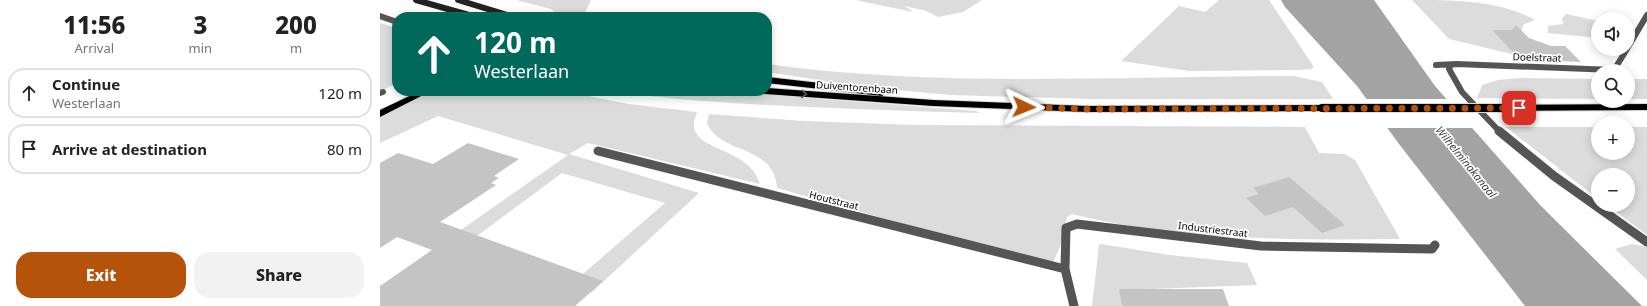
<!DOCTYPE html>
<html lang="en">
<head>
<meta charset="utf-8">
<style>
  :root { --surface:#fff; --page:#f2f2f2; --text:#222; --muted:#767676; --line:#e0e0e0; --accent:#b45309 }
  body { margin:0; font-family:"Noto Sans",sans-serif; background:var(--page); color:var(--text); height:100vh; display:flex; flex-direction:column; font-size:15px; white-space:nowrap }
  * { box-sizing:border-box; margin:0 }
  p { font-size:13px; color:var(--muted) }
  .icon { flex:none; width:22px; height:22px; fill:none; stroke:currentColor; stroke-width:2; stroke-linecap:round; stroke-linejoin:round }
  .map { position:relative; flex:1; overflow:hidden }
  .panel { display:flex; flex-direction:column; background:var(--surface); width:380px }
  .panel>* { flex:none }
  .guide { position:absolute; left:12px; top:12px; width:380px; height:84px; border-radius:16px; box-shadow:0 2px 10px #0003; background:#00695c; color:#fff; overflow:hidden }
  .tools { position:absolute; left:1211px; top:12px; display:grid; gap:8px }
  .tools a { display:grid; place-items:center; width:44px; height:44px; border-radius:50%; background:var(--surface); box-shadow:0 2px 10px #0003; font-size:20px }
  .pin { position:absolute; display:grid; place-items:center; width:34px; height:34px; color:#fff; margin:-17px; border-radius:8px; box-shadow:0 2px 6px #0006 }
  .me { position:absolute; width:44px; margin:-22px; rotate:92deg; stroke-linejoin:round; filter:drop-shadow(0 0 3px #0008) }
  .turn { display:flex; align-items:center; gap:14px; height:84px; padding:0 16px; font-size:18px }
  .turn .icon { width:52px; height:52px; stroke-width:2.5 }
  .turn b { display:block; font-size:28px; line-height:34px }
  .eta { display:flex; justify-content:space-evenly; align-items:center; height:68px; text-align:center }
  .eta b { font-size:24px; font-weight:800; line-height:28px }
  .action { display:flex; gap:8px; margin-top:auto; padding:8px 16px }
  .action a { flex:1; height:46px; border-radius:16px; background:var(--accent); color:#fff; font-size:16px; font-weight:800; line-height:46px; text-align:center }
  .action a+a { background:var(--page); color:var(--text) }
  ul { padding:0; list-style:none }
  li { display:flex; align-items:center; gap:12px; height:50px; margin:0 8px 6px; padding:0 8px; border:2px solid var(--line); border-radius:16px }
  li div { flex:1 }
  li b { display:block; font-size:15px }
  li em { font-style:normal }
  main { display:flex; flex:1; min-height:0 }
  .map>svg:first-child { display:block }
</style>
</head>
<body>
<main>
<section class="panel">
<div class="eta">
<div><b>11:56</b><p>Arrival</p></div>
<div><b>3</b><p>min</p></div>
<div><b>200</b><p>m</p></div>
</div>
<ul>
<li><svg class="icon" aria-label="ahead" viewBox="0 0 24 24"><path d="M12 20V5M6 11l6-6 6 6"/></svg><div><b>Continue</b><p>Westerlaan</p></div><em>120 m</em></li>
<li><svg class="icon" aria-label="arrive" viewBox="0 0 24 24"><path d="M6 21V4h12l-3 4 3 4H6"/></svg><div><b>Arrive at destination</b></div><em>80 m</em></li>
</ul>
<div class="action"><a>Exit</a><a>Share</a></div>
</section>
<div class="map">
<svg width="1267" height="306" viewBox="0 0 1267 306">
  <rect width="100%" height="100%" fill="#fff"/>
  <path fill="#dcdcdc" d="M 136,0 L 211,0 L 203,17 L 181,17 L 171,9 Z
    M 475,0 L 602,0 L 583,12 L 558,17 L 546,11 L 525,6 L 533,12 Z
    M 839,0 L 889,0 L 934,67 L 931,69 L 919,70 L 809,71 L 741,61 L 799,6 L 825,12 Z
    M 1032,0 C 1072,0 1120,0 1155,20 L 1144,24 L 1141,31 L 1112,30 L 1136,55 L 1069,39 Z
    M 1186,14 L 1218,21 L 1218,38 L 1168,33 L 1168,26 L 1183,24 L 1182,19 Z
    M 0,23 L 17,28 L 17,83 L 3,90 L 0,89 Z
    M 387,64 C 561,88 738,76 913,76 L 942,82 L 953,99 L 712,99 L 571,95 L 484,87 L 387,72 Z
    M 1139,78 L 1218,79 L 1218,99 L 1097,98 L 1102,85 L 1118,80 Z
    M 1248,79 L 1267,79 L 1267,99 L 1248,99 Z
    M 54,91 L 181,91 L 249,104 L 317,112 C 315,118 312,125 315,131 C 324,152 369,149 380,184 L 208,143 L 189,154 L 319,193 L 211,293 L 190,285 L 285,203 L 182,173 L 85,245 L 68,239 L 188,155 L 58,116 L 0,143 L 0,116 Z
    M 238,91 L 362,91 L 430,98 L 596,111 L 600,113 C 523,111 446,108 369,104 C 325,101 281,99 238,91 Z
    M 329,114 L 423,121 L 535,125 L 925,127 L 939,153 L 964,154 L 975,160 L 1020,239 C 910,240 800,241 692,214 L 687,217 L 681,244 L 673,263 L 559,234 L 397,188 C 394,143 341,156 327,123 Z
    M 1126,127 L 1218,127 L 1218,153 L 1248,153 L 1248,127 L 1267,127 L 1267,235 L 1227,205 L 1248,205 L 1248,175 L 1218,175 L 1218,199 Z
    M 721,244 L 789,255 L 867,263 L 877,285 L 743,290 L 744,306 L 712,306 L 719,245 Z
    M 1252,244 L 1267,247 L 1267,280 L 1235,249 Z"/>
  <path fill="#a3a3a3" d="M 901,0 L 994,0 L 1055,86 L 1161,206 L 1262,306 L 1145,306 L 1019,144 L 977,86 L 905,7 Z"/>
  <path fill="#fff" d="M 984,99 L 1068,99 L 1094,128 L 1005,128 Z"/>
  <path fill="#c4c4c4" d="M 1136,25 L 1149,38 L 1171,46 L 1185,46 L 1201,62 L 1139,59 L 1112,30 L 1132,30 Z
    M 88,143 L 139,159 L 114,176 L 119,178 L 111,183 L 116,185 L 60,222 L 223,281 L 195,306 L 0,306 L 0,286 L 52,250 L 17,237 L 0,248 L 0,163 L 18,153 L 53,164 Z
    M 909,177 L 950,212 L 965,225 L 942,233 L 913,207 L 885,216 L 866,198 L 879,194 L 873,188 Z
    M 739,289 L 843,289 L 849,306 L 742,306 Z"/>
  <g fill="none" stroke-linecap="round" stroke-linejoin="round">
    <defs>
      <path id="primary" d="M 387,77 L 502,90 L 506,93 L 502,96 L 387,83 Z
        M 387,88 L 553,100 L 707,106 L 942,105 L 947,108 L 942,111 L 707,112 L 553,106 L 385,94 L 381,91 L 387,91 Z
        M 40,91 L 51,91 L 0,117 L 0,110 Z
        M 1267,104 L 1267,110 L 1125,111 L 1120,108 L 1125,105 Z"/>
    </defs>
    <use href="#primary" stroke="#dbdbdb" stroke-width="2"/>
    <path stroke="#555" stroke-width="6" d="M 0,16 L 17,22
      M 1248,47 L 1267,15
      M 1056,65 L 1077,64 L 1234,70 L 1247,49
      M 1071,65 L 1069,69 L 1082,92 L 1120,132
      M 0,93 L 3,92"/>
    <path stroke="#555" stroke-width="9" d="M 1119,131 L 1174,176 L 1267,242
      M 218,151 L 685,269
      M 694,306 L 685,269 L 686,228 L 697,224 L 881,246 L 1052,249 L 1055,245"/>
    <path stroke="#222" stroke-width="6" d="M 36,0 L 96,17
      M 78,0 L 134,17"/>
    <use href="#primary" fill="#000" fill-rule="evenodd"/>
    <defs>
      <path id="primary-bridge" d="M 942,108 L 1125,108"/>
    </defs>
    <use href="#primary-bridge" stroke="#dbdbdb" stroke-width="10" stroke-linecap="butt"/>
    <use href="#primary-bridge" stroke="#000" stroke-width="8"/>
  </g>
  <defs><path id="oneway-chevron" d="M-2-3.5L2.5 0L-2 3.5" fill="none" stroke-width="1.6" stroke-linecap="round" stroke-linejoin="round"/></defs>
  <use stroke="#595959" href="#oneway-chevron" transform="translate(424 94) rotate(5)"/>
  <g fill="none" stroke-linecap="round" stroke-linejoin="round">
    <path stroke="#b45309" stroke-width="7" stroke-dasharray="0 12.6" d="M 644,107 L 707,109 L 1139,108"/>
  </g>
  <g text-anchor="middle" stroke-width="3.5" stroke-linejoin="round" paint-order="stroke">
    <g font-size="10" fill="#000" stroke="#fff">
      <text transform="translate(1157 57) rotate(2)" y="4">Doelstraat</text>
      <text transform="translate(477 87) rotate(4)" y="4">Duiventorenbaan</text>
      <text transform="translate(454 200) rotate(14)" y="4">Houtstraat</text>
      <text transform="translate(833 229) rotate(7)" y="4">Industriestraat</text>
    </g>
    <g font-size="11" font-style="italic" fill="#444" stroke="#fff">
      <text transform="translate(1086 162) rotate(51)" y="4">Wilhelminakanaal</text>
    </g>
  </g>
</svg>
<div class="tools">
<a><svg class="icon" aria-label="sound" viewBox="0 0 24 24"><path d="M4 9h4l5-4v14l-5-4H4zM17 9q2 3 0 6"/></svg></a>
<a><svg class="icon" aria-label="search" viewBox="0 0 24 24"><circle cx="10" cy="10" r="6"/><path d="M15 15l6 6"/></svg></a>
<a>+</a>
<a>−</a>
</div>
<div class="pin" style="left:1139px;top:108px;background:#d93025"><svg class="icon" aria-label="arrive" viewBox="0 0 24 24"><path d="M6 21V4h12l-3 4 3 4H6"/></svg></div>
<svg class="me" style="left:644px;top:107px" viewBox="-20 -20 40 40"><path d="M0-17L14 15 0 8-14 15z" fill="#b45309" stroke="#fff" stroke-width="4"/></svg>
<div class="guide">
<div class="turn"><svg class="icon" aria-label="ahead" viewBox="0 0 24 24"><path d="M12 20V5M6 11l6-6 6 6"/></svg><div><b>120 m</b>Westerlaan</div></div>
</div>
</div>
</main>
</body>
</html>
